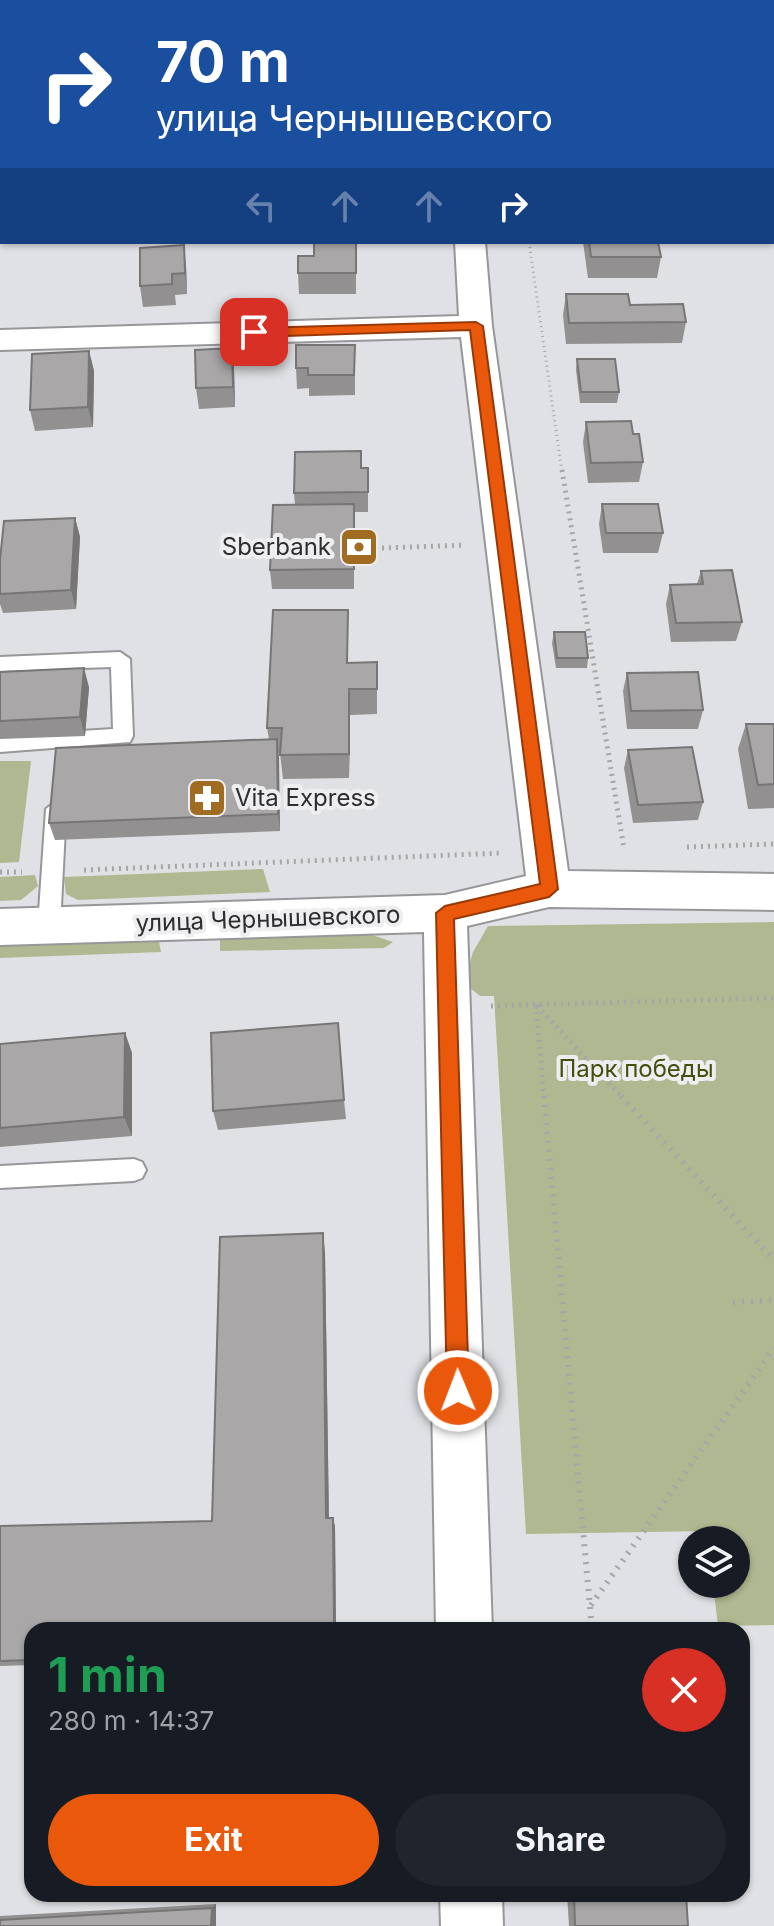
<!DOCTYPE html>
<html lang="en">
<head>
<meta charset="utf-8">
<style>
  :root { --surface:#171b24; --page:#20242c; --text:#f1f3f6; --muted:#9ea1a6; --accent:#ea580c }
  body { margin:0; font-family:Inter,sans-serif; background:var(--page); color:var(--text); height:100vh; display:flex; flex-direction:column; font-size:30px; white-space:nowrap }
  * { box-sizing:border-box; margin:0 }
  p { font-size:26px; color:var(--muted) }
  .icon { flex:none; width:44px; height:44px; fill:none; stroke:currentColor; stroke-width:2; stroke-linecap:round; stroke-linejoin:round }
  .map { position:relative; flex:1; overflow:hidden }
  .details { position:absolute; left:24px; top:1622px; width:726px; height:280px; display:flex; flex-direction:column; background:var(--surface); border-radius:24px; box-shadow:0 2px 6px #0004 }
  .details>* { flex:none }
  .guide { position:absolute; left:0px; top:0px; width:774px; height:244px; box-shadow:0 2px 6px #0004; background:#1a4fa0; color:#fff; overflow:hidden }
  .buttons { position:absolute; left:678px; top:1526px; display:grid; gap:16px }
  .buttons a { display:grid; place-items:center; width:72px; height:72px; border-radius:50%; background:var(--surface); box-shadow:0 2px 6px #0004; font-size:40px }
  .pin { position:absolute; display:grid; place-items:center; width:68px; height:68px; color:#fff; margin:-34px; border-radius:16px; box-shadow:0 4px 12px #0006 }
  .me { position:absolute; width:88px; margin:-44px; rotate:359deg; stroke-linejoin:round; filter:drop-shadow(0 0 6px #0008) }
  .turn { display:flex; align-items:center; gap:28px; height:168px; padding:0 24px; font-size:36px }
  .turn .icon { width:104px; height:104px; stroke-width:2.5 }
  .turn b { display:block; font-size:56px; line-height:68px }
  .lanes { display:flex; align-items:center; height:76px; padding:0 24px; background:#0003; justify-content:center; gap:40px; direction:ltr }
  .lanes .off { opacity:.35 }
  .round { display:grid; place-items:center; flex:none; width:84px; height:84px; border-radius:42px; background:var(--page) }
  .summary { display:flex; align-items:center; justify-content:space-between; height:136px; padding:0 24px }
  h1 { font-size:48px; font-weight:700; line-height:60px; color:#1e9e55 }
  .cta { display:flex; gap:16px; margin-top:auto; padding:16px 24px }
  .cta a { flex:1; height:92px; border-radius:48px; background:var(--accent); color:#fff; font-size:32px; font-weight:700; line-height:92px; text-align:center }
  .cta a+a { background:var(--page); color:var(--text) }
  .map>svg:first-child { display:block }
</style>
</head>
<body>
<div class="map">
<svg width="774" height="1926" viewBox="0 0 774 1926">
  <rect width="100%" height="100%" fill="#e0e1e4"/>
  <path fill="#afb890" d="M 0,761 L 31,761 L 19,862 L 0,863 Z
    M 263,869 L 270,892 L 78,900 L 66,894 L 64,877 Z
    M 35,875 L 38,886 L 21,900 L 0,901 L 0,877 Z
    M 774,922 L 774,1625 L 718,1626 L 713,1584 L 736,1584 L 736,1540 L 708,1540 L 707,1531 L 526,1534 L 494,996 L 480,996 L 464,983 L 473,952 L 488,926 Z
    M 354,929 L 393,942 L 384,948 L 220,951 L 220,934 Z
    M 158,937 L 161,952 L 0,958 L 0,942 Z"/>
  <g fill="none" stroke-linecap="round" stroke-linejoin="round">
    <defs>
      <path id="service" d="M 0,117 L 2,117 L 2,125 L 0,125 Z
        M 120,652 L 130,659 L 133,736 L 130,742 L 0,752 L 0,736 L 113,729 L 111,667 L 0,671 L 0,657 Z
        M 56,801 L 66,809 L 60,926 L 57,933 L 41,933 L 38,926 L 46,809 Z
        M 134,1159 L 142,1162 L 146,1170 L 142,1178 L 134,1181 L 0,1188 L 0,1166 Z"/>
      <path id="minor" d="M 436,0 L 462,0 L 462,2 L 436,2 Z
        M 455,242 L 485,242 L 492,326 L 568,871 L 774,874 L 774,910 L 549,907 L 467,926 L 492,1630 L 436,1630 L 424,932 L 0,945 L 0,909 L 445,895 L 526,876 L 461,337 L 0,350 L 0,330 L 459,316 Z
        M 440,1894 L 502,1894 L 503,1926 L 441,1926 Z"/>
    </defs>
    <use href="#service" stroke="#97979a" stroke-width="4"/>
    <use href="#minor" stroke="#97979a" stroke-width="4"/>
    <path stroke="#a6a6a9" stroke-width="3" stroke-dasharray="1 4" stroke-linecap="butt" d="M 529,242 L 562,472"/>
    <path stroke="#a6a6a9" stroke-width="5" stroke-dasharray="2 5" stroke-linecap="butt" d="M 562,470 L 624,849
      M 354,549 L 465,545
      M 687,847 L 774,844
      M 84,870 L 501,853
      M 0,872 L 22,872
      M 536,1005 L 544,1098
      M 491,1006 L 774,998
      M 537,1006 L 623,1098"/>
    <path stroke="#a6a6a9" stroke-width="6" stroke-dasharray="2 7" stroke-linecap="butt" d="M 544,1096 L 592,1630
      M 621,1096 L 774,1260
      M 733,1302 L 774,1300
      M 591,1605 L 774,1348"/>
    <use href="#service" fill="#fff" fill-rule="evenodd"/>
    <use href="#minor" fill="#fff" fill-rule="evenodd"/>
  </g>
  <path fill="#929090" d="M 5,0 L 84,0 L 84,2 L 5,2 Z
    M 294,0 L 361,0 L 361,2 L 294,2 Z
    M 765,0 L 774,0 L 774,4 L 772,4 L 772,2 L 765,2 Z
    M 0,128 L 2,128 L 2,168 L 0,168 Z
    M 356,242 L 356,294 L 299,294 L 298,273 L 314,256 Z
    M 583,242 L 658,242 L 661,257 L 657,278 L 588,278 Z
    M 186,266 L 187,294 L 175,295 L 176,305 L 143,307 L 140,286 Z
    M 566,294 L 630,305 L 686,322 L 682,343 L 566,344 L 563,315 Z
    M 232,348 L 234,369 L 235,407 L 199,409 L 196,388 Z
    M 89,351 L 94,371 L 93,427 L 35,431 L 30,410 Z
    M 577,359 L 619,392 L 617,403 L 580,403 L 576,370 Z
    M 355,366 L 355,395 L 309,396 L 309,388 L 297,389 L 296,368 Z
    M 586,422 L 633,434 L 643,462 L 639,482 L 588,483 L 583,442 Z
    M 362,468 L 368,468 L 368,512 L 354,512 L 354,589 L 272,589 L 270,570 L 295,505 L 294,493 Z
    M 602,504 L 663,533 L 658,553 L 603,553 L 599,524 Z
    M 75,518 L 80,537 L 76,609 L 3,613 L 0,604 L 0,560 Z
    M 701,571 L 742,622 L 736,641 L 671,642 L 666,604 L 670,585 L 697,584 Z
    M 348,610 L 348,663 L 377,662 L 377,714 L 350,715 L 349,778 L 283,779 L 280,753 L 278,753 L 280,831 L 55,840 L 49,823 L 269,739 L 267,728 Z
    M 554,632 L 588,658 L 587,668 L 556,668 L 552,643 Z
    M 0,672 L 89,687 L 85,736 L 0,739 Z
    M 627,673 L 703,710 L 698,729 L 627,729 L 623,691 Z
    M 746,724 L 774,724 L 774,808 L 748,809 L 738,749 Z
    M 628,750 L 703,802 L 698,820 L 633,823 L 624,768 Z
    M 125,1033 L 132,1053 L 132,1136 L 0,1147 L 0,1044 Z
    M 344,1100 L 346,1119 L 218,1130 L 213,1111 Z
    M 325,1252 L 329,1518 L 333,1518 L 335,1527 L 336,1630 L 32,1630 L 32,1665 L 0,1666 L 0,1526 L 212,1521 Z
    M 567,1894 L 686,1894 L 688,1926 L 569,1926 Z
    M 216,1904 L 216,1926 L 0,1926 L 0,1916 Z"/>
  <path fill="#777576" d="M 184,245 L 186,266 L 187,294 L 185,273 Z
    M 232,348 L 234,369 L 235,407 L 233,387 Z
    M 89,351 L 94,371 L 93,427 L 88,407 Z
    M 75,518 L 80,537 L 76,609 L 71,590 Z
    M 84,668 L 89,687 L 85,736 L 80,717 Z
    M 349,689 L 350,715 L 349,778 Z
    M 277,739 L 279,757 L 280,831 L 278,814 Z
    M 125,1033 L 132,1053 L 132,1136 L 124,1117 Z
    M 323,1233 L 325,1252 L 329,1528 L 326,1518 Z
    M 333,1518 L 335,1527 L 336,1630 L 334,1630 Z
    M 216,1904 L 216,1926 L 211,1926 L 212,1908 Z"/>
  <path fill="#aaa7a8" stroke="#777576" stroke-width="2" d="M 165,0 L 246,0 L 246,2 L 165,2 Z
    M 0,128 L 2,128 L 2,148 L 0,148 Z
    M 314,242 L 356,242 L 356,273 L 298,273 L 298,256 L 314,256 Z
    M 589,242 L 658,242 L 661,257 L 591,257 Z
    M 184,245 L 185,273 L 172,274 L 172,284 L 140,286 L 140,248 Z
    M 566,294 L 628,294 L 630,305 L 683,304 L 686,322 L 569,323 Z
    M 296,345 L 355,345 L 354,375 L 308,375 L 308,368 L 296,368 Z
    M 232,348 L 233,387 L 196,388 L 195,350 Z
    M 89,351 L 88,407 L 30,410 L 32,354 Z
    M 577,359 L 615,359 L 619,392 L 581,392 Z
    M 631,421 L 633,434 L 639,434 L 643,462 L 591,463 L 586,422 Z
    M 361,451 L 361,468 L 368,468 L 368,492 L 294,493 L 295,452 Z
    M 354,504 L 354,569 L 270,570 L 273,505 Z
    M 602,504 L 658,504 L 663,533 L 606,533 Z
    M 75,518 L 71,590 L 0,594 L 0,560 L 4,521 Z
    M 732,570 L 742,622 L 676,623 L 670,585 L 703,584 L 701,571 Z
    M 273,610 L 348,610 L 347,663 L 377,662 L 377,689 L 349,689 L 349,754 L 280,755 L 282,728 L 267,728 Z
    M 554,632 L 585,632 L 588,658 L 557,658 Z
    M 84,668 L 80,717 L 0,721 L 0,672 Z
    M 698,672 L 703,710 L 631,711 L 627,673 Z
    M 746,724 L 774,724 L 774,784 L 758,785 Z
    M 277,739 L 278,814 L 49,823 L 56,748 Z
    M 692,747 L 703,802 L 638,805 L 628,750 Z
    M 338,1023 L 344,1100 L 213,1111 L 211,1033 Z
    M 125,1033 L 124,1117 L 0,1128 L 0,1044 Z
    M 323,1233 L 326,1518 L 333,1518 L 334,1630 L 32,1630 L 32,1660 L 0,1661 L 0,1526 L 212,1521 L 220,1237 Z
    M 574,1894 L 686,1894 L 688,1926 L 575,1926 Z
    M 212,1908 L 211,1926 L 0,1926 L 0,1920 Z"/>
  <path fill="#ea580c" stroke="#983908" stroke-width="2" d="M 476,322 L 483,326 L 558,889 L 549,897 L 454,919 L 469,1391 L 465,1399 L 458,1402 L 450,1399 L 447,1391 L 436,913 L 445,906 L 540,884 L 470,330 L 254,337 L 247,332 L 254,328 Z"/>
  <defs>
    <symbol id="bank-square" viewBox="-11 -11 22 22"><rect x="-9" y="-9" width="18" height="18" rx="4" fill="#9f6c22" stroke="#eeeef1"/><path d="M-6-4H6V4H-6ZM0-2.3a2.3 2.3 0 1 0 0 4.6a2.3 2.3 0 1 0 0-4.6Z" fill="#fff"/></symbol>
    <symbol id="pharmacy-square" viewBox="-11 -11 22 22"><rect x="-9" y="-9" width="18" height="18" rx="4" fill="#9f6c22" stroke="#eeeef1"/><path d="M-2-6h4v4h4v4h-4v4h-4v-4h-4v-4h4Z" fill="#fff"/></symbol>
  </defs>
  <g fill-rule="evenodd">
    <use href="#bank-square" x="337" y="525" width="44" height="44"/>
    <use href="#pharmacy-square" x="185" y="776" width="44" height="44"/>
  </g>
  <g text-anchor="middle" stroke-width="8" stroke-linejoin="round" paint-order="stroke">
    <g font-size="24" fill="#2e2e2f" stroke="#eeeef1" text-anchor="end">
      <text x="331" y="555">Sberbank</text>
      <text x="235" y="806" text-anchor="start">Vita Express</text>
    </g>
    <g font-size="24" fill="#2e2e2f" stroke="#eeeef1">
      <text transform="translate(268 919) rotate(-2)" y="8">улица Чернышевского</text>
    </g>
    <g font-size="24" fill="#464f0e" stroke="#eeeef1">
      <text x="636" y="1077">Парк победы</text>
    </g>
  </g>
</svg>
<div class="buttons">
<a><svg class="icon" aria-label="layers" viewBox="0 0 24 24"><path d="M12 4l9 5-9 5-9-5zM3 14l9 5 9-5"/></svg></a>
</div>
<div class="pin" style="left:254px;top:332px;background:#d93025"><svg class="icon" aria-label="arrive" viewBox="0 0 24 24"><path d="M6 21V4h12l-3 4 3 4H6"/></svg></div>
<svg class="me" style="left:458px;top:1391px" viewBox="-20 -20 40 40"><circle r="17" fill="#ea580c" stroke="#fff" stroke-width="3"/><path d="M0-11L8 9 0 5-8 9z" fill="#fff"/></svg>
<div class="guide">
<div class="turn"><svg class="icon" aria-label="right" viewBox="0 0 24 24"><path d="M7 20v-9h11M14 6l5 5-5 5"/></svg><div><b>70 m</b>улица Чернышевского</div></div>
<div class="lanes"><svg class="icon off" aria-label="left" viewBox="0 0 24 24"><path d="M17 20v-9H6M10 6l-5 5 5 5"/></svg><svg class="icon off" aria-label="ahead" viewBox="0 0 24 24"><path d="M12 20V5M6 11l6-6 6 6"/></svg><svg class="icon off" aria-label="ahead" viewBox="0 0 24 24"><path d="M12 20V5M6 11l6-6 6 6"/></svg><svg class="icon" aria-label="right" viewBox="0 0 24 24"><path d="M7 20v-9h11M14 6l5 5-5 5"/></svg></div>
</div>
<section class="details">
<div class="summary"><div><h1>1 min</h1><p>280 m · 14:37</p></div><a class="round" style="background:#d93025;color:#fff"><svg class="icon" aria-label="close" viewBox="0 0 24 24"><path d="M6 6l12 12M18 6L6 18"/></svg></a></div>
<div class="cta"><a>Exit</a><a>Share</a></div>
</section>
</div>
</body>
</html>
